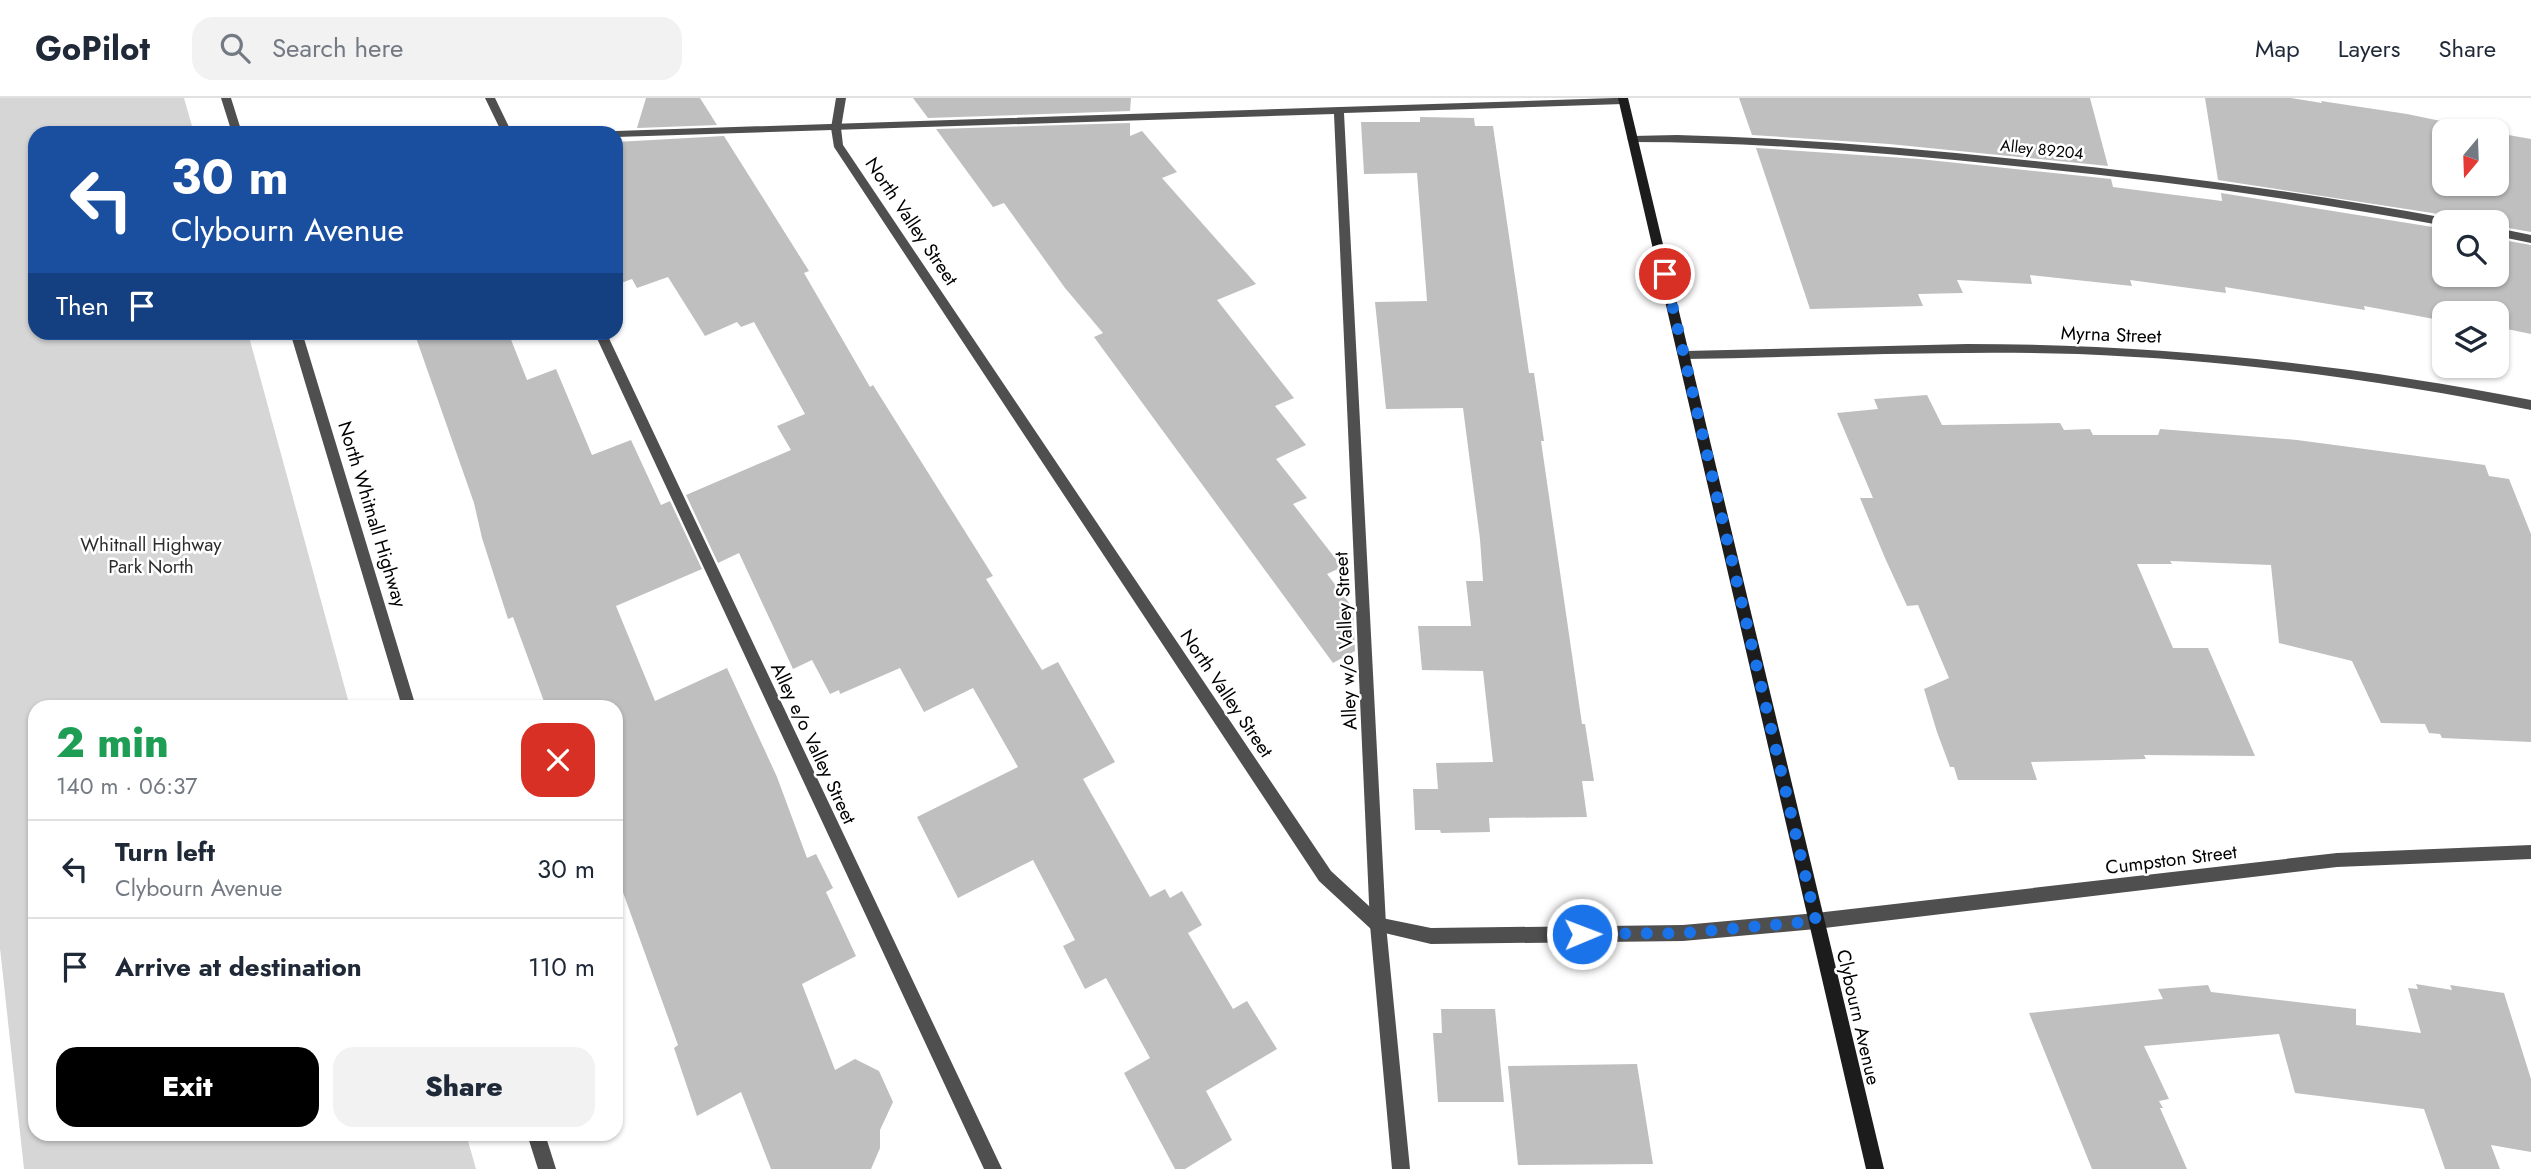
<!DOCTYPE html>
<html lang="en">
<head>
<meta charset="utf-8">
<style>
  :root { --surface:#fff; --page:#f2f2f3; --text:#1f2937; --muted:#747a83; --line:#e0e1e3; --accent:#000 }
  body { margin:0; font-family:Jost,sans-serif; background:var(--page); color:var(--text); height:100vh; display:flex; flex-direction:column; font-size:26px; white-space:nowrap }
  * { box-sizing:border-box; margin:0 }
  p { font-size:23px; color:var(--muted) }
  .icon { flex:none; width:38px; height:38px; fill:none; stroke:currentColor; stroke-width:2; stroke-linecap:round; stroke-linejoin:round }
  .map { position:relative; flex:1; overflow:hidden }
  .side { position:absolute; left:28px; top:602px; width:595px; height:441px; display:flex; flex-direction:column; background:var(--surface); border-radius:21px; box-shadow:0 2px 5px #0004 }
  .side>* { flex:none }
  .guide { position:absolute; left:28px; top:28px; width:595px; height:214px; border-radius:21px; box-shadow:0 2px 5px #0004; background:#1a4fa0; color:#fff; overflow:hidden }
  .needle { width:46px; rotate:199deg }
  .controls { position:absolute; left:2432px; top:21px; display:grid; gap:14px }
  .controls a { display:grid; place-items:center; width:77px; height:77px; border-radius:14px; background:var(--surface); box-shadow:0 2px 5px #0004; font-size:35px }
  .pin { position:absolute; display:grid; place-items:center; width:60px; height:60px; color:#fff; margin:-30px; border:4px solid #fff; border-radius:50%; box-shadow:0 2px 7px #0007 }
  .me { position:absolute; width:77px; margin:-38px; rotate:89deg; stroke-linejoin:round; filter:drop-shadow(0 0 5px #0008) }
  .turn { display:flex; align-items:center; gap:24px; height:147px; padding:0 28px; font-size:32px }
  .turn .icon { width:91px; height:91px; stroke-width:2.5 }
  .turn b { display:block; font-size:49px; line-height:60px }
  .then { display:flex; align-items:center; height:66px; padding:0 28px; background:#0003; gap:14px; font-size:26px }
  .round { display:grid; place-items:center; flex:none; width:74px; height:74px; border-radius:21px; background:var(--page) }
  .overview { display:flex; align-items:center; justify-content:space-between; height:119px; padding:0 28px }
  h1 { font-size:42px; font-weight:800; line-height:52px; color:#1e9e55 }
  .primary-button { display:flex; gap:14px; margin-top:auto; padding:14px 28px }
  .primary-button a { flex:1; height:80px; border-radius:21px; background:var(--accent); color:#fff; font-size:28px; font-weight:800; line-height:80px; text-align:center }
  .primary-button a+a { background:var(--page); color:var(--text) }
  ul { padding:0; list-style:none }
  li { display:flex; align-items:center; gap:21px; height:98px; padding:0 28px; border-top:2px solid var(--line) }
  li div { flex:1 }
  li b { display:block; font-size:26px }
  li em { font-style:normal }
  header { display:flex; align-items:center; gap:42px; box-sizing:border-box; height:98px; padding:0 35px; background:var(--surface); border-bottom:2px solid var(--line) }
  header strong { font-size:33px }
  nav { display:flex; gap:38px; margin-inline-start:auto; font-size:24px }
  .search { width:490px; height:63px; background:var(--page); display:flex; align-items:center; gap:18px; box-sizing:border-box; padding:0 24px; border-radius:21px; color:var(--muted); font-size:26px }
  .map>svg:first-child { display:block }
</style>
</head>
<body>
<header>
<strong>GoPilot</strong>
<div class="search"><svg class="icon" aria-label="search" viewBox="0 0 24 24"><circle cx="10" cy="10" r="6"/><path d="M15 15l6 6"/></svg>Search here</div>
<nav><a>Map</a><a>Layers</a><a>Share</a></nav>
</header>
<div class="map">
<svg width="2531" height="1071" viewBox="0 0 2531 1071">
  <rect width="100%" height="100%" fill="#fff"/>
  <path fill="#d6d6d6" d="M 0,0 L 184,0 L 194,35 L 35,35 L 35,234 L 248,235 L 350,609 L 35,609 L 35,1036 L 466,1036 L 476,1071 L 24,1071 L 0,850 Z"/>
  <path fill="#bfbfbf" d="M 646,0 L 700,0 L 717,27 L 637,30 Z
    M 913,0 L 1131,0 L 1130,13 L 928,20 Z
    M 1739,0 L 2090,0 L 2108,68 L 1889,46 L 1752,37 Z
    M 2205,0 L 2291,0 L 2322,5 L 2321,3 L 2407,16 L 2489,33 L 2445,33 L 2445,86 L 2497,86 L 2497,35 L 2531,41 L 2531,134 L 2497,128 L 2497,124 L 2453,124 L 2445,117 L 2218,82 Z
    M 1420,19 L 1474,20 L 1475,28 L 1493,28 L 1529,275 L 1534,275 L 1544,343 L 1541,343 L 1582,626 L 1585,626 L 1594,683 L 1582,683 L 1587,719 L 1489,720 L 1490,734 L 1441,735 L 1440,732 L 1415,732 L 1413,691 L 1438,691 L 1436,665 L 1493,664 L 1483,573 L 1422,572 L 1418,528 L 1471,528 L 1466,483 L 1483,483 L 1480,441 L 1463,310 L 1386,311 L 1375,204 L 1427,203 L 1417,75 L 1364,76 L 1361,24 L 1420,24 Z
    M 1130,25 L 1130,38 L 1142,33 L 1177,74 L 1162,80 L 1256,186 L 1217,202 L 1294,300 L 1275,308 L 1306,347 L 1276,361 L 1307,400 L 1293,406 L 1342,469 L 1327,476 L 1353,510 L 1355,553 L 1333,565 L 1094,239 L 1103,235 L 1065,190 L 1004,105 L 993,109 L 936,31 Z
    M 724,38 L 809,173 L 804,175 L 870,289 L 873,287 L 993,478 L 986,481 L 1042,572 L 1058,564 L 1115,664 L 1083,681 L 1150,799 L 1165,791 L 1170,800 L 1182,793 L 1202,827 L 1188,835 L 1233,911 L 1247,903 L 1277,951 L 1206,993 L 1232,1042 L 1185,1071 L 1175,1071 L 1124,975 L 1150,960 L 1106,880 L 1085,891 L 1063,848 L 1075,842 L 1033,762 L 958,800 L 917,719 L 1018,669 L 973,590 L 924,614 L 900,570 L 840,596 L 839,592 L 830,596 L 812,562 L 793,571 L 739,455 L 718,465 L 686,397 L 791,352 L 777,328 L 805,316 L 754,224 L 741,229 L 737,224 L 705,238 L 668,179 L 637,190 L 632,181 L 616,187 L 616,44 Z
    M 1756,50 L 1919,61 L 2111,81 L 2113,89 L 2222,103 L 2221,95 L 2445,131 L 2445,177 L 2497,177 L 2497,141 L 2531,147 L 2531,236 L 2497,229 L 2497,215 L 2445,215 L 2445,223 L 2364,208 L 2365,212 L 2225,189 L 2226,195 L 2130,182 L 2132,188 L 2030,177 L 2032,186 L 1957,182 L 1963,195 L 1918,196 L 1923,208 L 1810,211 Z
    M 414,234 L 508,234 L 527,282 L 556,271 L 592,357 L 631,342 L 661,407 L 670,403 L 702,471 L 616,508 L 655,603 L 727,570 L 777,679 L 807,760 L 816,756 L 833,790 L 826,794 L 856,858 L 802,886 L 835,972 L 855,961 L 879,973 L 893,1004 L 880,1032 L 880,1050 L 871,1071 L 771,1071 L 741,994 L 697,1018 L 674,950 L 678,947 L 616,775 L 616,609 L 546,609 L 513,519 L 508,521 L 482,440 L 474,405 Z
    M 1927,297 L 1942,327 L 2060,325 L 2064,332 L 2090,331 L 2093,337 L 2158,337 L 2160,331 L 2297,342 L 2485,367 L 2489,378 L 2509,381 L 2531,436 L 2531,644 L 2442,640 L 2440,636 L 2429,635 L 2425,626 L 2381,625 L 2352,563 L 2279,545 L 2271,467 L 2170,463 L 2172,466 L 2137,466 L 2173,550 L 2208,550 L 2255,658 L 2144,657 L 2146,661 L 2031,664 L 2037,682 L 1958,682 L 1954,669 L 1950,669 L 1937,634 L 1924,591 L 1949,580 L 1918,507 L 1907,508 L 1885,460 L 1860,400 L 1873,400 L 1837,315 L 1878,311 L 1874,301 Z
    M 2416,886 L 2452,892 L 2450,887 L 2504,895 L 2531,981 L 2531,1054 L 2491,1047 L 2500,1071 L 2445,1071 L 2424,1011 L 2295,995 L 2279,936 L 2144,948 L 2169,1001 L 2159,1003 L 2163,1010 L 2160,1010 L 2187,1071 L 2092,1071 L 2029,915 L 2163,901 L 2158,891 L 2208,887 L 2211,894 L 2356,911 L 2356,927 L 2421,935 L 2408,890 L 2418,891 Z
    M 1441,911 L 1495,911 L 1504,1004 L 1438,1004 L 1433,935 L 1442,935 Z
    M 1637,966 L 1653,1066 L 1518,1067 L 1508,968 Z"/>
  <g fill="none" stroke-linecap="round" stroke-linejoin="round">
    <path fill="#4f4f4f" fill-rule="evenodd" d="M 485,0 L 495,0 L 512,35 L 502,35 Z
      M 1614,0 L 1624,0 L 1628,3 L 1623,6 L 1344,15 L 1386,827 L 1410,1071 L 1392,1071 L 1370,827 L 1334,16 L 616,39 L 616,35 L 611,35 L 616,33 Z
      M 1677,37 C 1790,40 1903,49 2015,61 C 2159,75 2303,94 2445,120 L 2451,124 L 2445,124 L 2445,128 C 2302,101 2158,82 2014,68 C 1887,55 1760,44 1632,44 L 1627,41 L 1632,38 Z
      M 2497,130 L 2531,137 L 2531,145 L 2497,138 Z
      M 594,234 L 606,234 L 1002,1071 L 984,1071 Z"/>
    <path fill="#4f4f4f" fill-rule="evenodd" d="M 221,0 L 231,0 L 242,35 L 232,35 Z
      M 836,0 L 846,0 L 841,30 L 843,47 L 1331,773 L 1382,820 L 1431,830 L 1683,827 L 1816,815 L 2337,755 L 2531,747 L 2531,761 L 2337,769 L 1816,831 L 1683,843 L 1431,846 L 1372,832 L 1319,783 L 834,49 L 831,30 Z
      M 290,234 L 302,234 L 416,609 L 402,609 Z
      M 1967,246 C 2157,246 2345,266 2531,302 L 2531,312 C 2382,282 2230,262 2078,256 C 1947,252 1816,259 1685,261 L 1679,257 L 1685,253 Z
      M 527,1036 L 545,1036 L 556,1071 L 538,1071 Z"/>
    <path fill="#1c1c1c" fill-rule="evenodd" d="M 1618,0 L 1628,0 L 1884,1071 L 1866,1071 Z"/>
  </g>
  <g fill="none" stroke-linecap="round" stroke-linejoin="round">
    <path stroke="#1a73e8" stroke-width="12" stroke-dasharray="0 21.6" d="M 1582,836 L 1684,835 L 1816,823 L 1665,176"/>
  </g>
  <g text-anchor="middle" stroke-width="5" stroke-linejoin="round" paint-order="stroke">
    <g font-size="16" fill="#000" stroke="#fff">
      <text transform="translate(2042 51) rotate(6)" y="6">Alley 89204</text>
    </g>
    <g font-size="19" fill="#000" stroke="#fff">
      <text transform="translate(912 123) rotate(56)" y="7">North Valley Street</text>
      <text transform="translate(2111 236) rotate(2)" y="7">Myrna Street</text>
      <text transform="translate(373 416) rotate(73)" y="7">North Whitnall Highway</text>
      <text transform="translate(1345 543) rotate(-93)" y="7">Alley w/o Valley Street</text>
      <text transform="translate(1227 595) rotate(56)" y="7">North Valley Street</text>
      <text transform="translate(814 645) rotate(65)" y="7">Alley e/o Valley Street</text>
      <text transform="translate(2171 761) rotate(-7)" y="7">Cumpston Street</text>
      <text transform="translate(1859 919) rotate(77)" y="7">Clybourn Avenue</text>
    </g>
    <g font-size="19" fill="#2d2d2d" stroke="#fff">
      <text x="151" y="453">Whitnall Highway<tspan x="151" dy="22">Park North</tspan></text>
    </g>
  </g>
</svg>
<div class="controls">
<a><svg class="needle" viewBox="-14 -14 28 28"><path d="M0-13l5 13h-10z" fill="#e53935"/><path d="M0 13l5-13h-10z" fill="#747a83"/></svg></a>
<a><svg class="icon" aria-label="search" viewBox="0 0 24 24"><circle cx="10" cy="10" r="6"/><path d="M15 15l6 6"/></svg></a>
<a><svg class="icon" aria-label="layers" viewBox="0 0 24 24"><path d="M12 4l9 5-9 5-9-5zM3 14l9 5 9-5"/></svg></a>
</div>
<div class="pin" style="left:1665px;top:176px;background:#d93025"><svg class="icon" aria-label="arrive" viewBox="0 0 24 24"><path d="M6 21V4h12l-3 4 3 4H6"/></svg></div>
<svg class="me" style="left:1582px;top:836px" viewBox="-20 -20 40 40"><circle r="17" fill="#1a73e8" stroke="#fff" stroke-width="3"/><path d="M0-11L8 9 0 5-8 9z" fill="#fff"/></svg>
<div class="guide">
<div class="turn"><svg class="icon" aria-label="left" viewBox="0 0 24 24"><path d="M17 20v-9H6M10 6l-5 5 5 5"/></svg><div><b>30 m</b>Clybourn Avenue</div></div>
<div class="then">Then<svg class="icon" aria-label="arrive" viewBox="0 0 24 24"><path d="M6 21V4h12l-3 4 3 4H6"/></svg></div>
</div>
<section class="side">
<div class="overview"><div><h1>2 min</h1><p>140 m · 06:37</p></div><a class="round" style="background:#d93025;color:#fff"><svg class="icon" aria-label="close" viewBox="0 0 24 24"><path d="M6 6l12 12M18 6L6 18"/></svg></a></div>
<ul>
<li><svg class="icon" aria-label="left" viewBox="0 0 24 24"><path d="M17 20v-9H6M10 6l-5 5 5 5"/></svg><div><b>Turn left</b><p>Clybourn Avenue</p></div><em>30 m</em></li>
<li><svg class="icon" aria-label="arrive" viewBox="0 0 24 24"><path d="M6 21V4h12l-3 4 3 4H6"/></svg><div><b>Arrive at destination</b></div><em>110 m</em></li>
</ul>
<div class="primary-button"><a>Exit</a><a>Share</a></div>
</section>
</div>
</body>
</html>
